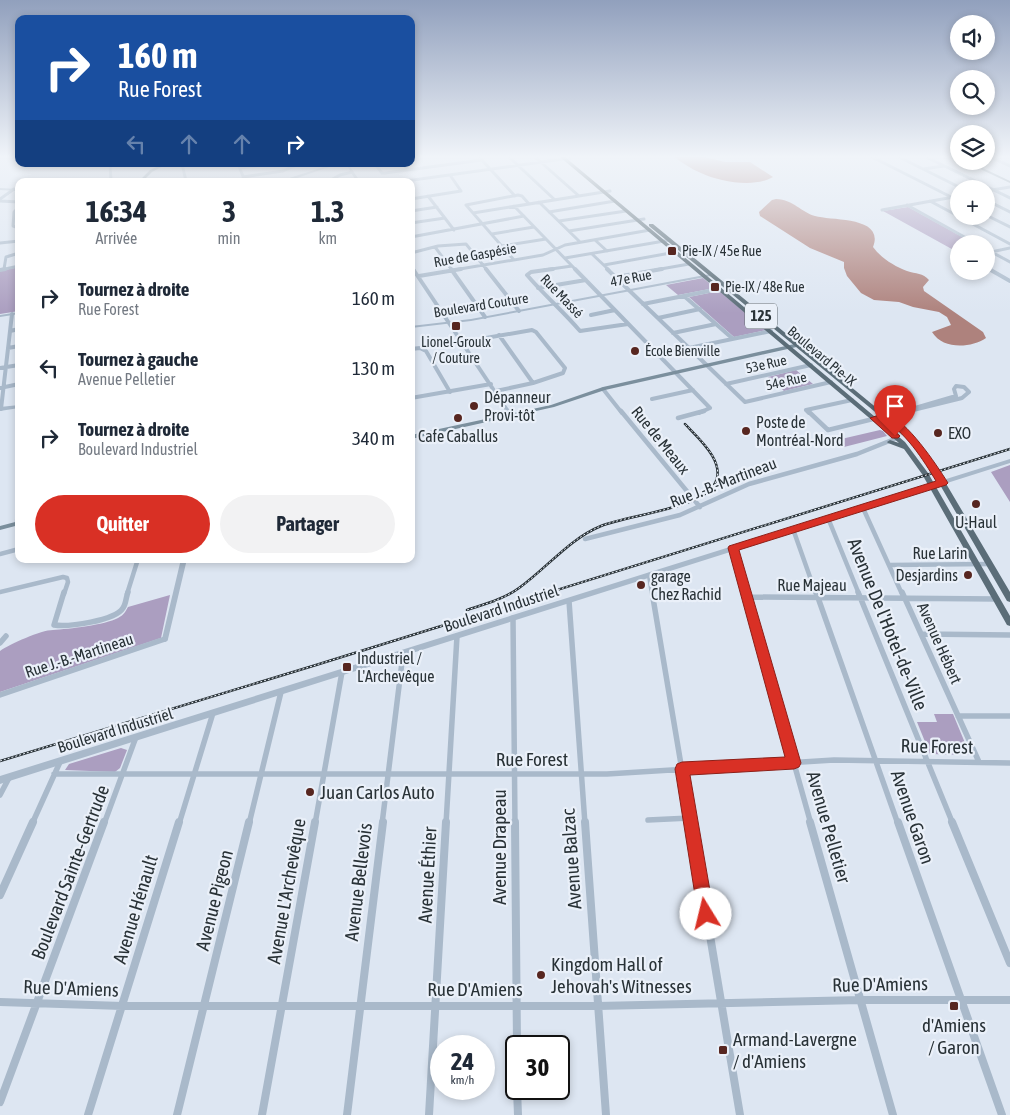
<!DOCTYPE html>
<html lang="fr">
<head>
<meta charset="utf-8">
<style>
  :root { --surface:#fff; --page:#f2f2f3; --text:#1f2937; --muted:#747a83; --accent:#d93025 }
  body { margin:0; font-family:"Asap Condensed",sans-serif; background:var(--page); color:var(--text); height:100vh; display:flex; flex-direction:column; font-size:19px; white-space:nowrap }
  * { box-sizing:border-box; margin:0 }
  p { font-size:16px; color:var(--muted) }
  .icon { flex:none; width:28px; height:28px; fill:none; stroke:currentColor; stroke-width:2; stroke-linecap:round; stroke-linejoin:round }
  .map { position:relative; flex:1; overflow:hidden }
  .details { position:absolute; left:15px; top:178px; width:400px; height:385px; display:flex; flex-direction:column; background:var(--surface); border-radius:10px; box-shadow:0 2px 8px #0003 }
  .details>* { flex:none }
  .hud { position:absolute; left:15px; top:15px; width:400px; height:152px; border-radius:10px; box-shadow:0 2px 8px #0003; background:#1a4fa0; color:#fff; overflow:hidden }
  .fabs { position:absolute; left:950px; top:15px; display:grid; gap:10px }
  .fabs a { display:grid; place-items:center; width:45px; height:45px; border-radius:50%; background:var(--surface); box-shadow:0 2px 8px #0003; font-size:25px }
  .speed { position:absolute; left:430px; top:1035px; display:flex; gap:10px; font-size:25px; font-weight:700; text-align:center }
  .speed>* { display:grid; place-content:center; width:65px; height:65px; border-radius:50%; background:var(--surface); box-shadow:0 2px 8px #0003; line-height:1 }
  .speed small { font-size:12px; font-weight:400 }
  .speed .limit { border:2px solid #111; border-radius:8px; background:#fff; color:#111 }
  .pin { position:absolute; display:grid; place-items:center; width:42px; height:42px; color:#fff; margin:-51px -21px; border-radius:50% 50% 50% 0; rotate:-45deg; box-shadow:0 0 5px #0007 }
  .pin .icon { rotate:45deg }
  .me { position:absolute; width:55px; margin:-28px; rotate:351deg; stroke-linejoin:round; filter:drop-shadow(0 0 4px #0008) }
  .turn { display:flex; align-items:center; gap:18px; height:105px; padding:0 20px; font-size:22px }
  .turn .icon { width:65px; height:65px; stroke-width:2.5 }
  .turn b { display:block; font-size:35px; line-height:42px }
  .lanes { display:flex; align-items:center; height:48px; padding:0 20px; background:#0003; justify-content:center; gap:25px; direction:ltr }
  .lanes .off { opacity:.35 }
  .eta { display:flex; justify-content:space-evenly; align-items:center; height:85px; text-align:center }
  .eta b { font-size:30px; font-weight:700; line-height:35px }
  .action { display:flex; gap:10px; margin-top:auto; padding:10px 20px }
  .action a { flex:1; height:58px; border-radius:30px; background:var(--accent); color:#fff; font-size:20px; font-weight:700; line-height:58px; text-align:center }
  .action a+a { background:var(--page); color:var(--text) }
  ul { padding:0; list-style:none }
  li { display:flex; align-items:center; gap:15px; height:70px; padding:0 20px }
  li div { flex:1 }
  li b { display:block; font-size:19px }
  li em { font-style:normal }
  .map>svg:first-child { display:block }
</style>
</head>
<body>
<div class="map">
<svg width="1010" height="1115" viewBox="0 0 1010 1115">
  <rect width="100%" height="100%" fill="#dde6f2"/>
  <path fill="#ab9ec0" d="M 908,207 L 975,244 L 959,244 L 959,253 L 883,211 Z
    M 19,267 L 19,311 L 0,314 L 0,271 Z
    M 703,278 L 715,288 L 678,295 L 666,285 Z
    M 719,291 L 766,330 L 734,337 L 689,297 Z
    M 796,370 L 813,384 L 784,391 L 768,377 Z
    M 880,430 L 883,431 L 887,436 L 844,447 L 837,440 Z
    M 1010,465 L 1010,502 L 991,472 Z
    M 170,595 L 161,638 L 0,692 L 0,651 C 10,644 41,630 53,630 C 69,629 105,625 118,618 C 124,615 125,612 128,607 Z
    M 934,714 L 953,714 L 970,755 L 930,754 L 917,722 L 937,722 Z
    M 121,748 L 127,750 L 120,768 L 115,772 L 65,770 L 69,764 Z"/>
  <path fill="#ae827d" d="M 674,157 L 705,157 L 725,162 L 750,162 L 773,177 C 755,188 720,182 701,173 C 691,169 683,163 674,157 Z
    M 776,199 C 794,200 801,212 815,216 C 832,221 885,216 873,247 C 881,258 894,266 907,271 C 916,274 923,273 929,280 L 923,287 L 924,291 L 983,332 L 986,338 C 971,348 943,350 932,332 L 951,325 L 947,317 L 939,312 L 913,307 L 899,302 L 874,300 L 861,293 L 847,276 L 844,268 L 844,262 L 810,248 L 760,216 L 759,212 L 772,200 Z"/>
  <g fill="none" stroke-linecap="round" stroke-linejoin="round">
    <path stroke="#a9b9ca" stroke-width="3" d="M 509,157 L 555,200
      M 535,157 L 579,196
      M 872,157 L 959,201
      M 899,157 L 963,189
      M 926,157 L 1010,198
      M 990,157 L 1010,166
      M 411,158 L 415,157
      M 480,158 L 515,196
      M 110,164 L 111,181
      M 182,164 L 186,181
      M 238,164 L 245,181
      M 320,164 L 325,166
      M 375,164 L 382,173 L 385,173 L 482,160
      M 403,164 L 408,170
      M 240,168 L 270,164
      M 924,169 L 943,166
      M 243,177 L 283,171 L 299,164
      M 329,181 L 340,175 L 352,172
      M 406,181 L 570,158
      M 986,191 L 1010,187
      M 428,196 L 454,230
      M 0,199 L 14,189
      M 411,199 L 461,191 L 450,175
      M 986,200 L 1010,212
      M 0,201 L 19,202
      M 930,201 L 1010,244
      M 539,202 L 580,242
      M 907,205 L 977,244
      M 514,206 L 576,270
      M 19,207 L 14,212 L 13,226 L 19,228
      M 882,210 L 959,196
      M 411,211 L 437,207
      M 549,212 L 615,201
      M 473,213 L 610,191
      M 986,215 L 1010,227
      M 559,221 L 626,211
      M 411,223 L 445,218
      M 569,231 L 644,219
      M 492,234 L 534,227
      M 411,237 L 524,216
      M 595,240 L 607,251
      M 0,243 L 19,241
      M 502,246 L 546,239
      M 435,247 L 452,270
      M 986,249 L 1010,262
      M 991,252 L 1010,248
      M 411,253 L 438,246 L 466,244 L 487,270
      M 592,254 L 609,270
      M 565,258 L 670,240
      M 514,260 L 466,205 L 518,195 L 522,196 L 529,204
      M 604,265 L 676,252
      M 411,266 L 414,270
      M 986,267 L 991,270
      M 4,269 L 6,257 L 19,253
      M 0,270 L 19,266
      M 454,270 L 543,255 L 565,245 L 650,230
      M 544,270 L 572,266
      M 655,270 L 689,264"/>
    <path stroke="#a9b9ca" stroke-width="4" d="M 413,269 L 509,413
      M 451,269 L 485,317
      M 486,269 L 519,311
      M 553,269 L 531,272 L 527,275 C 544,295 563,311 580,331 L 628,324
      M 575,269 L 710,408 L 699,413
      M 607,269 L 745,402 L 831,382
      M 989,269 L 1010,281
      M 0,270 L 5,269
      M 419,276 L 461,269
      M 616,277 L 662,269
      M 538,288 L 586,280
      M 684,296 L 733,339
      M 643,304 L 719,289
      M 591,315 L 615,310
      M 658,318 L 700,309
      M 10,331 L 19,329
      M 673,333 L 716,324
      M 499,335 L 533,383
      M 463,342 L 532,330 L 536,332 L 565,368 L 563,373 L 533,383 L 496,391
      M 8,348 L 19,346
      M 689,348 L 771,331
      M 411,349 L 420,348 L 426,351 L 450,392
      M 0,368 L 19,365
      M 726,384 L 811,365
      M 0,388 L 19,384
      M 603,389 L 622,413
      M 411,398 L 491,384
      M 652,399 L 693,390
      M 1,409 L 12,314
      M 806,410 L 809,413
      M 806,410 L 852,400
      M 898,413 L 956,396 L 954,389 L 956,386 L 964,387 L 969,392 L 962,398 L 901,413"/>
    <path stroke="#a9b9ca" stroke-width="4.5" d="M 508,411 L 511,416
      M 621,411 L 700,507
      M 808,411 L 828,430 L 906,411
      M 890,415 L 902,411
      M 678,418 L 704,411
      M 863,508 L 902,594
      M 828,518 L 859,594
      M 17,524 L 19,479
      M 793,529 L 816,594
      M 585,539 L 680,515 L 749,484 L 857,454 L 897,438
      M 733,548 L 746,594
      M 0,554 L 19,549
      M 889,565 L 990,564
      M 649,575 L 652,594
      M 0,592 L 63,577 L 67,578 L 68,582 L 64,594
      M 127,594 L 138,559"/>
    <path stroke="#a9b9ca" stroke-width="5.5" d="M 64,592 L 54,625 C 68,627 115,621 123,608 C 126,604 126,597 128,592
      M 652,592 L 691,824
      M 746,592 L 811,824
      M 816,592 L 898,824
      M 858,592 L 953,824
      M 902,592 L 979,762
      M 747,597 L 996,599
      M 569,601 L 585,824
      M 513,618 L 515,824
      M 921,634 L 1010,635
      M 0,643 L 6,636
      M 0,695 L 165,639
      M 958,716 L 1010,716
      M 54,774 L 607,774 L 834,760 L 1010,763
      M 0,795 L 9,778
      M 648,820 L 690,818
      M 32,824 L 60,762
      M 104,824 L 136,737
      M 179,824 L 213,713
      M 249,824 L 281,692
      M 315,824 L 342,672
      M 382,824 L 403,654
      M 446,824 L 457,636"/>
    <path stroke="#a9b9ca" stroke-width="8" d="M 515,822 L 517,1046
      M 585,822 L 606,1115
      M 691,822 L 740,1115
      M 810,822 L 893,1115
      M 898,822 L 1002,1115
      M 952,822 L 1010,963
      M 0,895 L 33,822
      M 0,1002 L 122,1006 L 598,1006 L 861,1000 L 1010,1000
      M 517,1089 L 518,1115
      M 0,1102 L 104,822
      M 88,1115 L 179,822
      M 177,1115 L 249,822
      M 262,1115 L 315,822
      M 347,1115 L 383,822
      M 429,1115 L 446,822"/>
    <path fill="#a9b9ca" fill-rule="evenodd" d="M 333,164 L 338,164 L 297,178 L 286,181 L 280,181 Z
      M 346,164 L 348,164 L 360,181 L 356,181 Z
      M 0,188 L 19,189 L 19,191 L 0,190 Z
      M 710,274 L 711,274 L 711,276 L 471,321 L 411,328 L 411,326 L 471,319 Z
      M 19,312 L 19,314 L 0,317 L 0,315 Z
      M 19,405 L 19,408 L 0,411 L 0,407 Z
      M 1010,459 L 1010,463 L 0,784 L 0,776 Z
      M 181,559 L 187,559 L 168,639 L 167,641 L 165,642 L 163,641 L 162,639 Z"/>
    <path fill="#7b8f9d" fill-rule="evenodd" d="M 955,157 L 959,157 L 959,159 Z
      M 963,161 L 968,161 L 1010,181 L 1010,183 Z
      M 163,164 L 167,164 L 152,172 L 143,181 L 139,181 L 150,170 Z
      M 799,343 L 802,345 L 801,346 L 605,390 L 554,407 L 411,439 L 411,435 L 551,405 L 603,387 Z
      M 19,521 L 19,525 L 0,530 L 0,526 Z"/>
    <path fill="#5b6d78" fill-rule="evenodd" d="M 560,157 L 565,157 L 905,442 L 928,473 L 1010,616 L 1010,626 L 1007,625 L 922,474 L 904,449 L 888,443 L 887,442 L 890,440 L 899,443 Z
      M 649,224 L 653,224 L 912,437 L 938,470 L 1010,592 L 1010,602 L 1007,601 L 932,471 L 908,439 L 649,226 Z"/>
    <defs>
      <path id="rail" d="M 467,610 C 485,604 504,599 519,588 C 547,568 569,539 601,526 C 628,515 699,509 714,485 C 728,463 698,438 685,424
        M 0,761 L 316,665 L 1010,449"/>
    </defs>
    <use href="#rail" stroke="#293237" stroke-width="2.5"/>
    <use href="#rail" stroke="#eaf0f9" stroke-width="1" stroke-dasharray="2" stroke-linecap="butt"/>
  </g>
  <linearGradient id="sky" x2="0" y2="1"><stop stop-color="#91a0bd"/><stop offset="0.5" stop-color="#f0f4f9"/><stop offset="1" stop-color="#f0f4f9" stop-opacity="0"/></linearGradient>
  <rect width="1010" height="313" fill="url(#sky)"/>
  <path fill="#d93025" stroke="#8d1f18" d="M 885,413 C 907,420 936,464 948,483 L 946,485 L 739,550 L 801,763 L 799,767 L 794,769 L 690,775 L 714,914 L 712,920 L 706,923 L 700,920 L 698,914 L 675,769 L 677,764 L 682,762 L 785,757 L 728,548 L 729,546 L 936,481 C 924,461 904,429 882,420 L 900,436 L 898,438 L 892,438 L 870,418 Z"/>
  <g fill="#572620" stroke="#eaf0f9" stroke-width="2">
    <rect x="667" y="246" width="10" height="10" rx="2.5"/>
    <rect x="710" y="282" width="10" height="10" rx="2.5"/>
    <rect x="451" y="321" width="10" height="10" rx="2.5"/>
    <circle cx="635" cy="351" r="5"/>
    <circle cx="474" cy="406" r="5"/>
    <circle cx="458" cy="418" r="5"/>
    <circle cx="746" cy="431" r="5"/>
    <circle cx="938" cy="433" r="5"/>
    <circle cx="976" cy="504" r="5"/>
    <circle cx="968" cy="575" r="5"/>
    <circle cx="641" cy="585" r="5"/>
    <rect x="342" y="662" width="10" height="10" rx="2.5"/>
    <circle cx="310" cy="792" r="5"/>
    <circle cx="541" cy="975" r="5"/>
    <rect x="949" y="1001" width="10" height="10" rx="2.5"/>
    <rect x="718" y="1045" width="10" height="10" rx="2.5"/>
  </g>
  <g text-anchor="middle" stroke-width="4.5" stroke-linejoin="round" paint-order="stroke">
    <g font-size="14" fill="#293237" stroke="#eaf0f9" text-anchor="start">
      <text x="682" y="256">Pie-IX / 45e Rue</text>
      <text x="725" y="292">Pie-IX / 48e Rue</text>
      <text x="456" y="347" text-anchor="middle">Lionel-Groulx<tspan x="456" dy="16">/ Couture</tspan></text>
      <text x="645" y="356">École Bienville</text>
    </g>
    <g font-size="14" fill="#293237" stroke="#eaf0f9">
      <text transform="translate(475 255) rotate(-10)" y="5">Rue de Gaspésie</text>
      <text transform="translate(631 278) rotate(-11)" y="5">47e Rue</text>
      <text transform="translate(562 296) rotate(46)" y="5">Rue Massé</text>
      <text transform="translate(481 305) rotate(-9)" y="5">Boulevard Couture</text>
      <text transform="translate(822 356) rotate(40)" y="5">Boulevard Pie-IX</text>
      <text transform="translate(766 364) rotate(-13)" y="5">53e Rue</text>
      <text transform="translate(786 381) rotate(-13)" y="5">54e Rue</text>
    </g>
    <rect fill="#eaf0f9" stroke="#636b71" stroke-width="1" x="745" y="303.5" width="32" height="25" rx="4"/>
    <g font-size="15" font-weight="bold" fill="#293237">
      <text x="761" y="321">125</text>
    </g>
    <g font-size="16" fill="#293237" stroke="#eaf0f9" text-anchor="start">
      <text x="484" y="403">Dépanneur<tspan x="484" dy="18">Provi-tôt</tspan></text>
      <text x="756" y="428">Poste de<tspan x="756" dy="18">Montréal-Nord</tspan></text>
      <text x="948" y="439">EXO</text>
      <text x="458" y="442" text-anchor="middle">Cafe Caballus</text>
      <text x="976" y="528" text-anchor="middle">U-Haul</text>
      <text x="958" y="581" text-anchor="end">Desjardins</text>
      <text x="651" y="582">garage<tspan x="651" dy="18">Chez Rachid</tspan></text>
      <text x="357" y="664">Industriel /<tspan x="357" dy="18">L'Archevêque</tspan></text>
    </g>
    <g font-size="16" fill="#293237" stroke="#eaf0f9">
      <text transform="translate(661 440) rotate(51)" y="6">Rue de Meaux</text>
      <text transform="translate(723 482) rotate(-21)" y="6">Rue J.-B.-Martineau</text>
      <text x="940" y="559">Rue Larin</text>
      <text x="812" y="591">Rue Majeau</text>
      <text transform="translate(501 608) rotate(-18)" y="6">Boulevard Industriel</text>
      <text transform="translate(940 643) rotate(66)" y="6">Avenue Hébert</text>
      <text transform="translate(79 655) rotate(-18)" y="6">Rue J.-B.-Martineau</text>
      <text transform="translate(115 730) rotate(-17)" y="6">Boulevard Industriel</text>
    </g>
    <g font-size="19" fill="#293237" stroke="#eaf0f9">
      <text transform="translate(888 624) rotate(68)" y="7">Avenue De l'Hotel-de-Ville</text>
      <text transform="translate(937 746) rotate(1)" y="7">Rue Forest</text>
      <text x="532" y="766">Rue Forest</text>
      <text transform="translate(913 817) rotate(71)" y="7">Avenue Garon</text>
      <text transform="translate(829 827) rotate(74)" y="7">Avenue Pelletier</text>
      <text transform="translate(499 847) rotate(-90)" y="7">Avenue Drapeau</text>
      <text transform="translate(571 859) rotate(-94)" y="7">Avenue Balzac</text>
      <text transform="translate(70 872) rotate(-69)" y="7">Boulevard Sainte-Gertrude</text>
      <text transform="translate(427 875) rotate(-87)" y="7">Avenue Éthier</text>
      <text transform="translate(358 882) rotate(-83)" y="7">Avenue Bellevois</text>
      <text transform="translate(286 891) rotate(-80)" y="7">Avenue L'Archevêque</text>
      <text transform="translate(214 900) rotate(-76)" y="7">Avenue Pigeon</text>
      <text transform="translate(135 909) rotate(-73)" y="7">Avenue Hénault</text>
      <text transform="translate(880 984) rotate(-1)" y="7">Rue D'Amiens</text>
      <text transform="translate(71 988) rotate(2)" y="7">Rue D'Amiens</text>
      <text x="475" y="996">Rue D'Amiens</text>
    </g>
    <g font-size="19" fill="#293237" stroke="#eaf0f9" text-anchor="start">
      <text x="320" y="799">Juan Carlos Auto</text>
      <text x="551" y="971">Kingdom Hall of<tspan x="551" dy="22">Jehovah's Witnesses</tspan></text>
      <text x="954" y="1032" text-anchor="middle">d'Amiens<tspan x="954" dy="22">/ Garon</tspan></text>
      <text x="733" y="1046">Armand-Lavergne<tspan x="733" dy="22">/ d'Amiens</tspan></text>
    </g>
  </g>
</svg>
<div class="fabs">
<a><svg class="icon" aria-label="sound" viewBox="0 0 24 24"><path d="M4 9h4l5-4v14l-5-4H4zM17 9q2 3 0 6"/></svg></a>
<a><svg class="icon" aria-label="search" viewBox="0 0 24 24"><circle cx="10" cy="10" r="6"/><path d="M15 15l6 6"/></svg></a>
<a><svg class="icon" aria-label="layers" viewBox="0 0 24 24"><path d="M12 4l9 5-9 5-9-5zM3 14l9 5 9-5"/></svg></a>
<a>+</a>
<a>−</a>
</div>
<div class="speed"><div>24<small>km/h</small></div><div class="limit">30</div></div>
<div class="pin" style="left:895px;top:436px;background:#d93025"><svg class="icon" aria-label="arrive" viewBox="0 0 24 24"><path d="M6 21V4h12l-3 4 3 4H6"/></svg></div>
<svg class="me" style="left:706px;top:914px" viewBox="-20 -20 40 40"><circle r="19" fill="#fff"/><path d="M0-13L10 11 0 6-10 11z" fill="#d93025"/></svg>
<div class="hud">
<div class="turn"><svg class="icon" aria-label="right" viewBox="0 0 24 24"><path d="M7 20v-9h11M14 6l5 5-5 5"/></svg><div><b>160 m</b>Rue Forest</div></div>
<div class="lanes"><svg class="icon off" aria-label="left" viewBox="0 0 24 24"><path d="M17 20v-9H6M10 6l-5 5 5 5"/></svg><svg class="icon off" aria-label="ahead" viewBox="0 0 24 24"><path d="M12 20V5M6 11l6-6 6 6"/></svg><svg class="icon off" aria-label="ahead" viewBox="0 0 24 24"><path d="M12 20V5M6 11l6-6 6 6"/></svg><svg class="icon" aria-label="right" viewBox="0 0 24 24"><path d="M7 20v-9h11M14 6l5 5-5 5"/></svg></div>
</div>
<section class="details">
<div class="eta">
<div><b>16:34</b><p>Arrivée</p></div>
<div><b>3</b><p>min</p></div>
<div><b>1.3</b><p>km</p></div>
</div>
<ul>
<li><svg class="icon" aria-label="right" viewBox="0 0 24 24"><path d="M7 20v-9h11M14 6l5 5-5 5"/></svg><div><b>Tournez à droite</b><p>Rue Forest</p></div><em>160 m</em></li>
<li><svg class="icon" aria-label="left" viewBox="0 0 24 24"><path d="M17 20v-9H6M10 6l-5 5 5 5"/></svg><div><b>Tournez à gauche</b><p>Avenue Pelletier</p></div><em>130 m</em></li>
<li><svg class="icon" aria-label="right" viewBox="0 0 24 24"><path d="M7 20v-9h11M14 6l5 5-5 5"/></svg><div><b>Tournez à droite</b><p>Boulevard Industriel</p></div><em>340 m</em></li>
</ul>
<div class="action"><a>Quitter</a><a>Partager</a></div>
</section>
</div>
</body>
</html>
